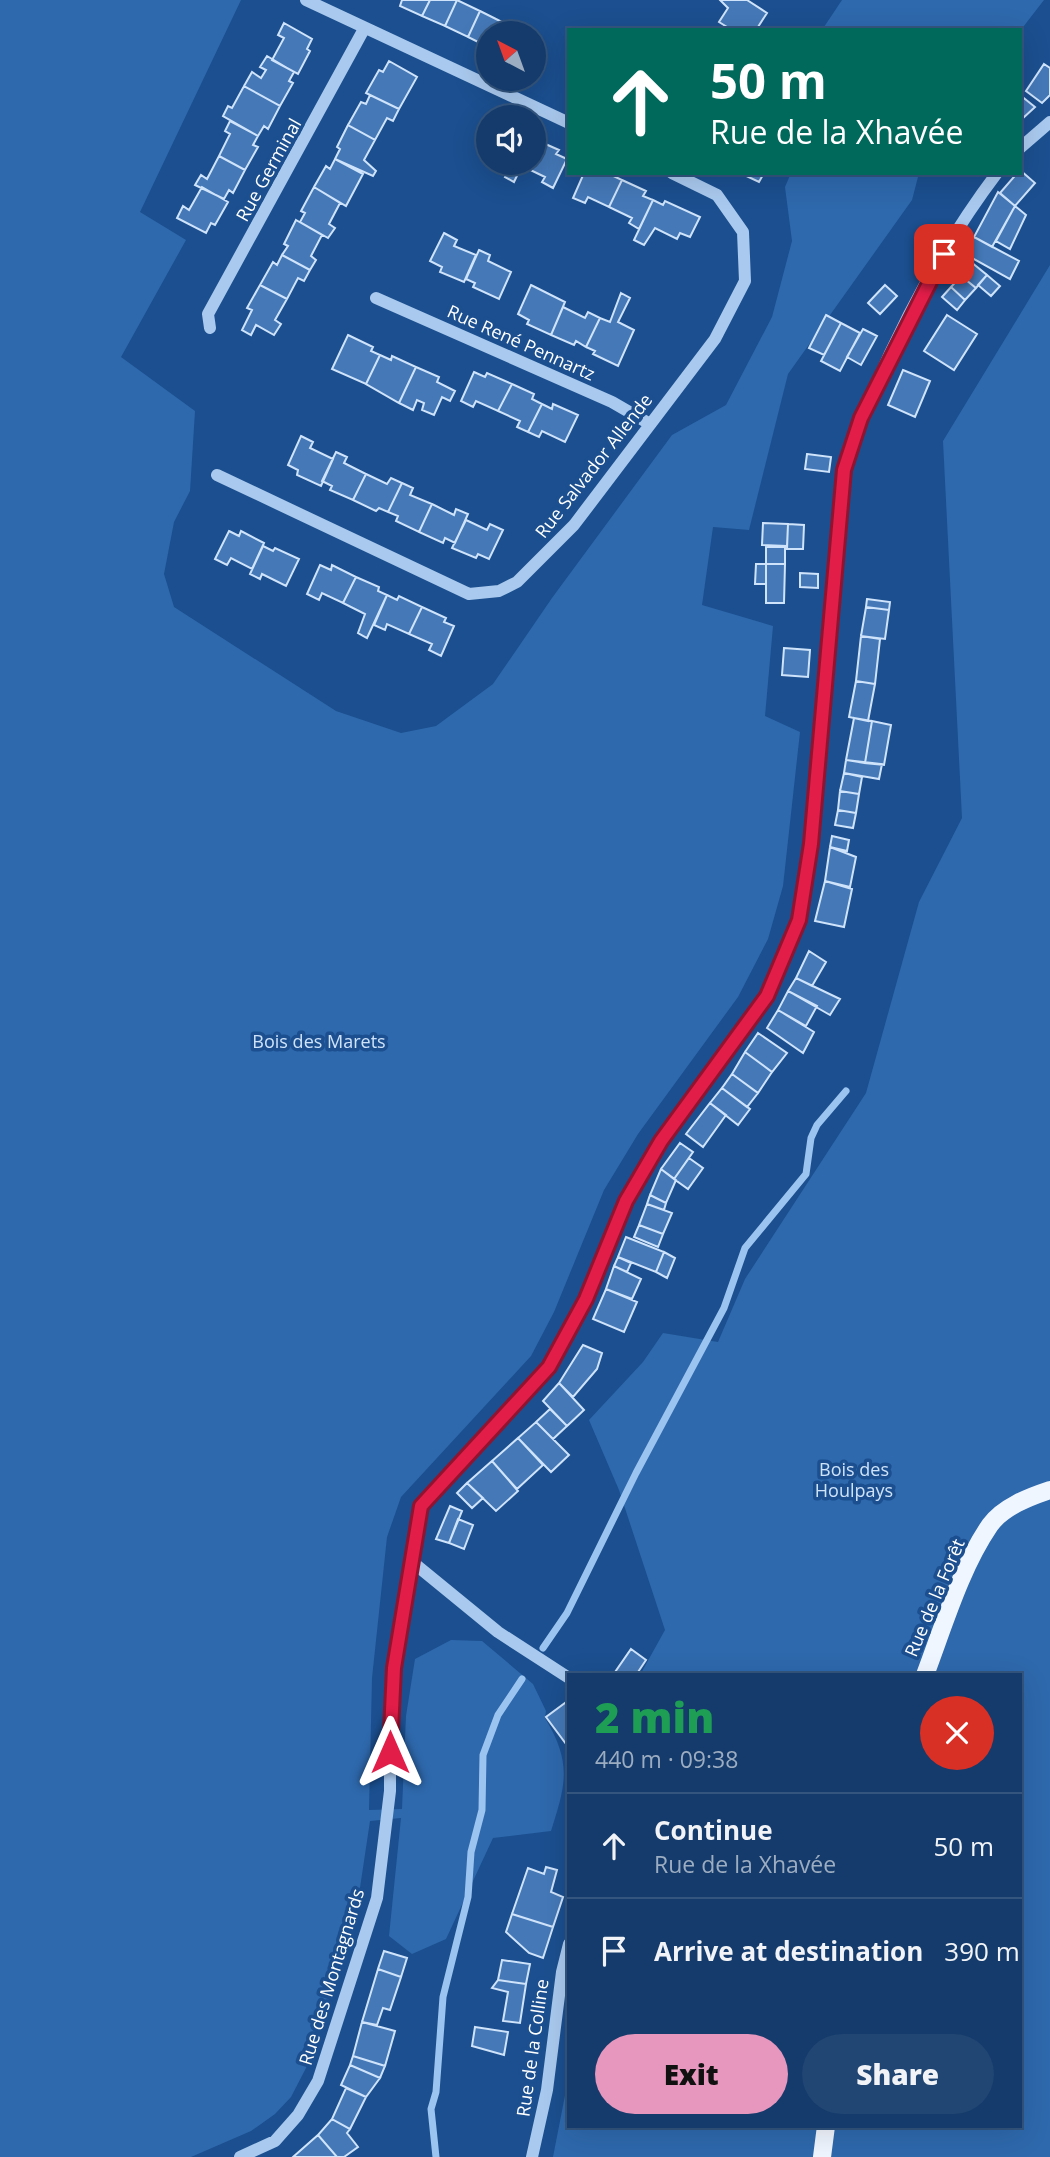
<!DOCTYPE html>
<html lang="en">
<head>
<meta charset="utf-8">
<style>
  :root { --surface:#143b6b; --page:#214673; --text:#f1f3f6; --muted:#9dadc1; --line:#33557e; --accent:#e797bd }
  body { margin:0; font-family:"Open Sans",sans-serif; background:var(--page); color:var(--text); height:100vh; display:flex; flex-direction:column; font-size:26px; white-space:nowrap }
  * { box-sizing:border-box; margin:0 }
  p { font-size:23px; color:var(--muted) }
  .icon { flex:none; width:38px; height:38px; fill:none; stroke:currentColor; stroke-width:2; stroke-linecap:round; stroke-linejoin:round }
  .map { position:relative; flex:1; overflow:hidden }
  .panel { position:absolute; left:567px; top:1673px; width:455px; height:455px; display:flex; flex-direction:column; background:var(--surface); border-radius:0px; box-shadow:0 7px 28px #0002,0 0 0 2px var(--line) }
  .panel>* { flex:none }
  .guide { position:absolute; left:567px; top:28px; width:455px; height:147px; border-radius:0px; box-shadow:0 7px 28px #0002,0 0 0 2px var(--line); background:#00695c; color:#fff; overflow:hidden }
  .needle { width:46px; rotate:319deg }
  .controls { position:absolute; left:476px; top:21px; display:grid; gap:14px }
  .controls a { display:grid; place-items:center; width:70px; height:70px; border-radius:50%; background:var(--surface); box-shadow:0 7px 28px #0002,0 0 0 2px var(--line); font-size:35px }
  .pin { position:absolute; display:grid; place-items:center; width:60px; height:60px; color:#fff; margin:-30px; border-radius:14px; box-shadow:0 4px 10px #0006 }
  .me { position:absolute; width:77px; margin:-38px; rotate:0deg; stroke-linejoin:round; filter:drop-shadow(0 0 5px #0008) }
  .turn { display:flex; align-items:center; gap:24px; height:147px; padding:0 28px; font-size:32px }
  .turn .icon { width:91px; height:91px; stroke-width:2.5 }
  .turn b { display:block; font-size:49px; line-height:60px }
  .round { display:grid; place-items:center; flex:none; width:74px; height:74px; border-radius:37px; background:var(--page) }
  .head { display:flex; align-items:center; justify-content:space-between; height:119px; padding:0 28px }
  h1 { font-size:42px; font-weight:800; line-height:52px; color:#1e9e55 }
  .cta { display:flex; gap:14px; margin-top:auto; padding:14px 28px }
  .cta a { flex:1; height:80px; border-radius:42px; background:var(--accent); color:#111; font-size:28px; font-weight:800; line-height:80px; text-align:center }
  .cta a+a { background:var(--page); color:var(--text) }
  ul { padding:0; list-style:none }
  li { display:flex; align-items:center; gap:21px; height:105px; padding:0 28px; border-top:2px solid var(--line) }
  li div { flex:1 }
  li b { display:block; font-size:26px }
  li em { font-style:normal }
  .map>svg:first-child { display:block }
</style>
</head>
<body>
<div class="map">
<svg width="1050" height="2157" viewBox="0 0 1050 2157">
  <rect width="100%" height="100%" fill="#1b4f8f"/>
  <path fill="#2e69ad" d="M 0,0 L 241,0 L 140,212 L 186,240 L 121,357 L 195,411 L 190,491 L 174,522 L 164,574 L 174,607 L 336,711 L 401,733 L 436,726 L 493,684 L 552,598 L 672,435 L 726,405 L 772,317 L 792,241 L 785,187 L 791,173 L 919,173 L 912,200 L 788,374 L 749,530 L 713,527 L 702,605 L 773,626 L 765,716 L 800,732 L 783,886 L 768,939 L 738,997 L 638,1134 L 604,1190 L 554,1312 L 531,1356 L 401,1497 L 387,1537 L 372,1678 L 369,1810 L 402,1809 L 406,1716 L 415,1659 L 451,1640 L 482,1641 L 533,1684 L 546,1711 L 545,1718 C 572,1763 566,1784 551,1831 L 493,1838 L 446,1939 L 412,1954 L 389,1936 L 401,1818 L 370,1821 L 355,1921 L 306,2068 L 291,2097 L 275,2114 L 251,2131 L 191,2157 L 0,2157 Z
    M 842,0 L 1044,0 L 1020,31 L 822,30 Z
    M 1050,265 L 1050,2157 L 553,2157 L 569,2075 L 569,2126 L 1020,2126 L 1020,1675 L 640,1675 L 665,1630 L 619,1490 L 589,1420 L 643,1362 L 663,1333 L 718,1342 L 745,1279 L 866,1093 L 919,902 L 962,818 L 943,441 Z"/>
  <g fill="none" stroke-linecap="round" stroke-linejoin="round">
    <path stroke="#9cc4f0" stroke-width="7" d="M 543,1648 L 567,1613 L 636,1473 L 724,1308 L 745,1248 L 806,1174 L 811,1138 L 817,1125 L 846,1091
      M 436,2157 L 431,2109 L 436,2092 L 443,1997 L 468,1897 L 471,1852 L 482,1810 L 483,1755 L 498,1715 L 522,1679"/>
  </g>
  <path fill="#4478b7" stroke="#cfe3fa" stroke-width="2" d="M 402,0 L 430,0 L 422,16 L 400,6 Z
    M 430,0 L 457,0 L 445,26 L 422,16 Z
    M 457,0 L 480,11 L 468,37 L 445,26 Z
    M 720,0 L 747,0 L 767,13 L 756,30 L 732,30 L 719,22 L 728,8 Z
    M 480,11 L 504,23 L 499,33 L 488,33 L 488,47 L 468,37 Z
    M 284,23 L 312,39 L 307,49 L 310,51 L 298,74 L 272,60 L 284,38 L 278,35 Z
    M 267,56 L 294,72 L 289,81 L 293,83 L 280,106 L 244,86 L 252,72 L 261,78 L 266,70 L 260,67 Z
    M 389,61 L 417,77 L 399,109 L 366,93 L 379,70 L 383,72 Z
    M 1044,64 L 1050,68 L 1050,95 L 1042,103 L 1026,91 Z
    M 244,86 L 280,106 L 268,129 L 264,126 L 258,136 L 223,116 L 228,106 L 232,108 Z
    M 370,95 L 399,109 L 393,121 L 387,118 L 375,140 L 348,125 L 361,102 L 366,104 Z
    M 1020,95 L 1035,107 L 1022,119 L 1020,118 Z
    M 230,121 L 258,136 L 253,145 L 258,147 L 245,170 L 219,156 L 230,134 L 225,131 Z
    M 348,125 L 375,140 L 364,160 L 376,171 L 373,176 L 335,159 L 340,149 L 337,147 Z
    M 534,139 L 559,150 L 556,154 L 567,159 L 553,188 L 542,182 L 545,177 L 522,166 L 523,163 L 534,163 Z
    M 219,156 L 245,170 L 233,193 L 229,190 L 224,199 L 195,185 L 201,175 L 207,179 Z
    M 335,159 L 363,174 L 346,206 L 314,187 L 326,166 L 330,169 Z
    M 512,163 L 523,163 L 514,182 L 505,177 Z
    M 1020,170 L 1035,183 L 1015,206 L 1000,193 Z
    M 584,173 L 607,173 L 622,180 L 609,207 L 588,197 L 585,203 L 573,198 Z
    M 740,173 L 764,173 L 759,182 Z
    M 622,180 L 646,191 L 643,196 L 653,200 L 639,229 L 629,223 L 632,218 L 609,207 Z
    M 202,187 L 228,202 L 215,225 L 211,223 L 206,233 L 177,218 L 183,206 L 189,210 Z
    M 314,187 L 340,203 L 329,224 L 335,228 L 328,238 L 300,222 L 305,213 L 301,211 Z
    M 998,192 L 1015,206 L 992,247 L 974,237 Z
    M 653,200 L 663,205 L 665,201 L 700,217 L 690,237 L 680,233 L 677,239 L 655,228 L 644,245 L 634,240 Z
    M 1015,206 L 1026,215 L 1010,249 L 996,241 Z
    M 296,220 L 322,235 L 311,256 L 316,260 L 310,270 L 282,255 L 288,246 L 284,244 Z
    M 444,233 L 457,240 L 454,246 L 476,255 L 464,282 L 440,272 L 442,267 L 430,261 Z
    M 974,237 L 1019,261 L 1010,279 L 965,254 Z
    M 479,250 L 490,255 L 488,261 L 511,272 L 499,299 L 473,287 L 475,283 L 466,279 Z
    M 282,255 L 310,270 L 304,281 L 298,278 L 287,299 L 260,285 L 273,262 L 277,265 Z
    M 971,262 L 987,275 L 976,288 L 960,275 Z
    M 987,275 L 1000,286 L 991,296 L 978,285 Z
    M 961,276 L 976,288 L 965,300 L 951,287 Z
    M 260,285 L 287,299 L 275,320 L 281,324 L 274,335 L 256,325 L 251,335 L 242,330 L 252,310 L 247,308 Z
    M 531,285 L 565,302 L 551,335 L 527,324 L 529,320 L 518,314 Z
    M 885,285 L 897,296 L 880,314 L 868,303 Z
    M 951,287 L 965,300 L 957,310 L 942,297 Z
    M 621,293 L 630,298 L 618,322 L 634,330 L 618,366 L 593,354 L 595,351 L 586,347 L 600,318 L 610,322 Z
    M 563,307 L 585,318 L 588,312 L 600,318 L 586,347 L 576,341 L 574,345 L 551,335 Z
    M 826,315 L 841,323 L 824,355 L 809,348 Z
    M 947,315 L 977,334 L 954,370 L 924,351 Z
    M 841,323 L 860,333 L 840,371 L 821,361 Z
    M 863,329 L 877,336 L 861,365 L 847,357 Z
    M 348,335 L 373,347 L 371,351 L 380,355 L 366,384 L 332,369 Z
    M 380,355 L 391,360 L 392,356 L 416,367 L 399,403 L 366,384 Z
    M 416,367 L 439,377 L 437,382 L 455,391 L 450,401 L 442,397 L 434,415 L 422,410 L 424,403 L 417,400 L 413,410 L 399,403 Z
    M 903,370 L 930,381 L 915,417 L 888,405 Z
    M 474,372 L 485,377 L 487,373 L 512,384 L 498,411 L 476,401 L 473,407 L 461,401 Z
    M 512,384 L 534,394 L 532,399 L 542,404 L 528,432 L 517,427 L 520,421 L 498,411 Z
    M 542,404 L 552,409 L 553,404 L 578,415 L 565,442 L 542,431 L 539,437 L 528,432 Z
    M 301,436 L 313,442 L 310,448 L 333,459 L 321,486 L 297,475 L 298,470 L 288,465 Z
    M 336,452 L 347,457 L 344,463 L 366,474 L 353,500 L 330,490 L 332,486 L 322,481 Z
    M 807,454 L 831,457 L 829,472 L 805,469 Z
    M 366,474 L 387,484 L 391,478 L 402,483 L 388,512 L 379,508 L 376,511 L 353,500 Z
    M 402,483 L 413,488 L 410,495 L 432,504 L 419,532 L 396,521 L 398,516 L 388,512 Z
    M 432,504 L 454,515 L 456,509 L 468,514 L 455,543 L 445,538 L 443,543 L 419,532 Z
    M 466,520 L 487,530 L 490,524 L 503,530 L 489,559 L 478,554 L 476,558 L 452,548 Z
    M 763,523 L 788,524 L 787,546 L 762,545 Z
    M 788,524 L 804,525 L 803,549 L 787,549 Z
    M 229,531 L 239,536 L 241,531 L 264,543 L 252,569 L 231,558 L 227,565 L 215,559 Z
    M 263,546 L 273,551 L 275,548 L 299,559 L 286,586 L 262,574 L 260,579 L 250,574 Z
    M 766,547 L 785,547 L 785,564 L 766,564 Z
    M 756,564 L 766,564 L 766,584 L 755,584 Z
    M 766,564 L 785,564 L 784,603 L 766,603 Z
    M 320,565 L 331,570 L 332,565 L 356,577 L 343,603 L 322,593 L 319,600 L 307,594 Z
    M 800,573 L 818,574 L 818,588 L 800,587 Z
    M 356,577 L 379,587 L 378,591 L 387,595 L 367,638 L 358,633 L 365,614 L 343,603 Z
    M 387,595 L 397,600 L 399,596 L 422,607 L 409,634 L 387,624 L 385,630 L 374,625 Z
    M 867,599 L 890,602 L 889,610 L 866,607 Z
    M 422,607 L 446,618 L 444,622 L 454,626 L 441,656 L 429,650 L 432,644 L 409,634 Z
    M 866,607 L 889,610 L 885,639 L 861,636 Z
    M 861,636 L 880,639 L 875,684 L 856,681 Z
    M 784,648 L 810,650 L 808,677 L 782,675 Z
    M 856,681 L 875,684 L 868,721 L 849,717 Z
    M 854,718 L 872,721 L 865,763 L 846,760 Z
    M 872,721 L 891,725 L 884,765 L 865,763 Z
    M 846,760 L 882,764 L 879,779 L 844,773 Z
    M 844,773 L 862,777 L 859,794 L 840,791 Z
    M 840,791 L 859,794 L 856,813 L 838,810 Z
    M 838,810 L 856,813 L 853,828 L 835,825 Z
    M 832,836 L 849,840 L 847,851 L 830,847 Z
    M 830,847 L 856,857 L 850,887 L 825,881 Z
    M 825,881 L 852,889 L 844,927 L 815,921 Z
    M 809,951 L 826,962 L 812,986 L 796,978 Z
    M 796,978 L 840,999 L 830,1015 L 788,991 Z
    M 788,991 L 817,1006 L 806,1026 L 778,1010 Z
    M 778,1010 L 814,1032 L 803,1053 L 767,1028 Z
    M 758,1033 L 787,1053 L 772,1072 L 745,1052 Z
    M 745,1052 L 772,1072 L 758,1093 L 732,1074 Z
    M 732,1074 L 758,1093 L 747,1107 L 722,1088 Z
    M 722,1088 L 750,1109 L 738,1125 L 710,1103 Z
    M 710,1103 L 726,1115 L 703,1147 L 686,1134 Z
    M 680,1143 L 693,1152 L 674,1179 L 661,1169 Z
    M 689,1158 L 703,1168 L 688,1189 L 674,1179 Z
    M 661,1169 L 676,1180 L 666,1203 L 650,1195 Z
    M 650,1195 L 666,1203 L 664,1210 L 647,1204 Z
    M 647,1204 L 672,1213 L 663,1234 L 639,1225 Z
    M 639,1225 L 663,1234 L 658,1247 L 634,1237 Z
    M 626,1237 L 664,1252 L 656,1272 L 618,1257 Z
    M 664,1252 L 675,1258 L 667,1278 L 656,1272 Z
    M 618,1257 L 631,1263 L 627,1272 L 614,1266 Z
    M 614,1266 L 641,1279 L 632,1299 L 606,1289 Z
    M 606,1289 L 637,1302 L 624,1332 L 593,1319 Z
    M 583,1345 L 602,1353 L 597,1369 L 573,1397 L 559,1383 Z
    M 559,1383 L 584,1410 L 567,1426 L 543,1401 Z
    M 550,1409 L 567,1426 L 553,1439 L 536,1422 Z
    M 536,1422 L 569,1455 L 551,1472 L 518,1438 Z
    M 518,1438 L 543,1465 L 517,1489 L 492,1461 Z
    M 492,1461 L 518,1491 L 496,1511 L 467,1483 Z
    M 467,1483 L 483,1498 L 472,1508 L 457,1493 Z
    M 450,1506 L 462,1511 L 449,1543 L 436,1539 Z
    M 458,1519 L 473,1525 L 464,1549 L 449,1543 Z
    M 631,1649 L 646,1660 L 636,1675 L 613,1675 Z
    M 569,1700 L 569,1748 L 546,1717 Z
    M 546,1867 L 557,1870 L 551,1892 L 563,1897 L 553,1927 L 512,1914 L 528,1868 L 544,1874 Z
    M 512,1914 L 553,1927 L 543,1958 L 529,1953 L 506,1932 Z
    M 384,1951 L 407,1958 L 401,1977 L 378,1969 Z
    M 502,1960 L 530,1964 L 526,1984 L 498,1980 Z
    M 378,1969 L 401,1977 L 390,2010 L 383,2008 L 377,2025 L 362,2022 Z
    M 498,1980 L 526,1984 L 520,2023 L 503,2021 L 508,1992 L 492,1988 Z
    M 362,2022 L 395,2031 L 385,2066 L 353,2056 Z
    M 475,2027 L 508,2032 L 504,2055 L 472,2046 Z
    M 353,2056 L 385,2066 L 380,2078 L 350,2065 Z
    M 350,2065 L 380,2078 L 366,2097 L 341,2085 Z
    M 346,2088 L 366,2097 L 350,2129 L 332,2119 Z
    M 332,2119 L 350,2129 L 347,2133 L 358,2147 L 344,2157 L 337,2157 L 318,2135 Z
    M 318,2135 L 337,2157 L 293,2157 Z"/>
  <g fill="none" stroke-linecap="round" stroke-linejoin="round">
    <path stroke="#a9c9ee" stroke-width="12" d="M 306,0 L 569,123
      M 1020,148 L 1050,122
      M 376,298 L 612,402 L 650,424
      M 210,328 L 208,314 L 364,29
      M 217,475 L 469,594 L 499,591 L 517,582 L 574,525 L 715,339 L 745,281 L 743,232 L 717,195 L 672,173
      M 410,1560 L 498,1632 L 569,1678
      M 240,2157 L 275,2141 L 298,2115 L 318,2081 L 377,1898 L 390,1791 L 390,1709 L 394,1668 L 421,1505 L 549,1367 L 586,1299 L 626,1201 L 661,1141 L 767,996 L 799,920 L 811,844 L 844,470 C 877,368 932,259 997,173
      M 532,2157 L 547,2090 L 562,1972 L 569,1944"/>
    <path stroke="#f0f6ff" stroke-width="18" d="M 925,1675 C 944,1625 960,1569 990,1525 C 1003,1507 1029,1497 1050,1490
      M 822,2157 L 826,2126"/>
  </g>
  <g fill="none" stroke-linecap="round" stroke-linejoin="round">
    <defs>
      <path id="route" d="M 390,1752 L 394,1668 L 421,1506 L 549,1367 L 586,1299 L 626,1201 L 661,1141 L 767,996 L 799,920 L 811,844 L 844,470 L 861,418 L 944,254"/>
    </defs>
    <use href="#route" stroke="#92132f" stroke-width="18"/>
    <use href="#route" stroke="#e11d48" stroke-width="12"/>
  </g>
  <g text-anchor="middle" stroke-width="7" stroke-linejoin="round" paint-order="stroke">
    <g font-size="18" fill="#fff" stroke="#1b4f8f">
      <text transform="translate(269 170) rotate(-61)" y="6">Rue Germinal</text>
      <text transform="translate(521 343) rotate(24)" y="6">Rue René Pennartz</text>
      <text transform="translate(594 466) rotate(-52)" y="6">Rue Salvador Allende</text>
      <text transform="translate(935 1598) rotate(-67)" y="6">Rue de la Forêt</text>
      <text transform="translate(332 1977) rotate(-73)" y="6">Rue des Montagnards</text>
      <text transform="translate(533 2048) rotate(-82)" y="6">Rue de la Colline</text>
    </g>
    <g font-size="18" fill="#cfe3fa" stroke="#1b4f8f">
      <text x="319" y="1048">Bois des Marets</text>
      <text x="854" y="1476">Bois des<tspan x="854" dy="21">Houlpays</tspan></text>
    </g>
  </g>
</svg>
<div class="controls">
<a><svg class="needle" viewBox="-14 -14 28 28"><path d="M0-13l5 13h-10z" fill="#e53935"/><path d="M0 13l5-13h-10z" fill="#9dadc1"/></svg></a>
<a><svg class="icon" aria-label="sound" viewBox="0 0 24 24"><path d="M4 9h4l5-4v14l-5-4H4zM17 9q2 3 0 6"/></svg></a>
</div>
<div class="pin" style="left:944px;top:254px;background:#d93025"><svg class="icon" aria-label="arrive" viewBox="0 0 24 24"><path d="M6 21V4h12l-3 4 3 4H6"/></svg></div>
<svg class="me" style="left:390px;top:1752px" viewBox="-20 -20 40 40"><path d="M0-17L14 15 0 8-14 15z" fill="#e11d48" stroke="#fff" stroke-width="4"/></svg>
<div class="guide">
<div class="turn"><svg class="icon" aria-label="ahead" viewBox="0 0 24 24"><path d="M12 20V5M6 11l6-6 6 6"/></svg><div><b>50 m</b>Rue de la Xhavée</div></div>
</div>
<section class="panel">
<div class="head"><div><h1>2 min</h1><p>440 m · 09:38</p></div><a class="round" style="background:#d93025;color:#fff"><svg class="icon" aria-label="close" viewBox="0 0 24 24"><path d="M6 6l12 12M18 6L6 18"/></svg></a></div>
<ul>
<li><svg class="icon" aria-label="ahead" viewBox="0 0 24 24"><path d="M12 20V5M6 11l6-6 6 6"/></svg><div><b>Continue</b><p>Rue de la Xhavée</p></div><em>50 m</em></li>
<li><svg class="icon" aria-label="arrive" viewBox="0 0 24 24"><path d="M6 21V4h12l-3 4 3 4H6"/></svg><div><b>Arrive at destination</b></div><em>390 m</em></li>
</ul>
<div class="cta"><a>Exit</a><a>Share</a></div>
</section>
</div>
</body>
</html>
